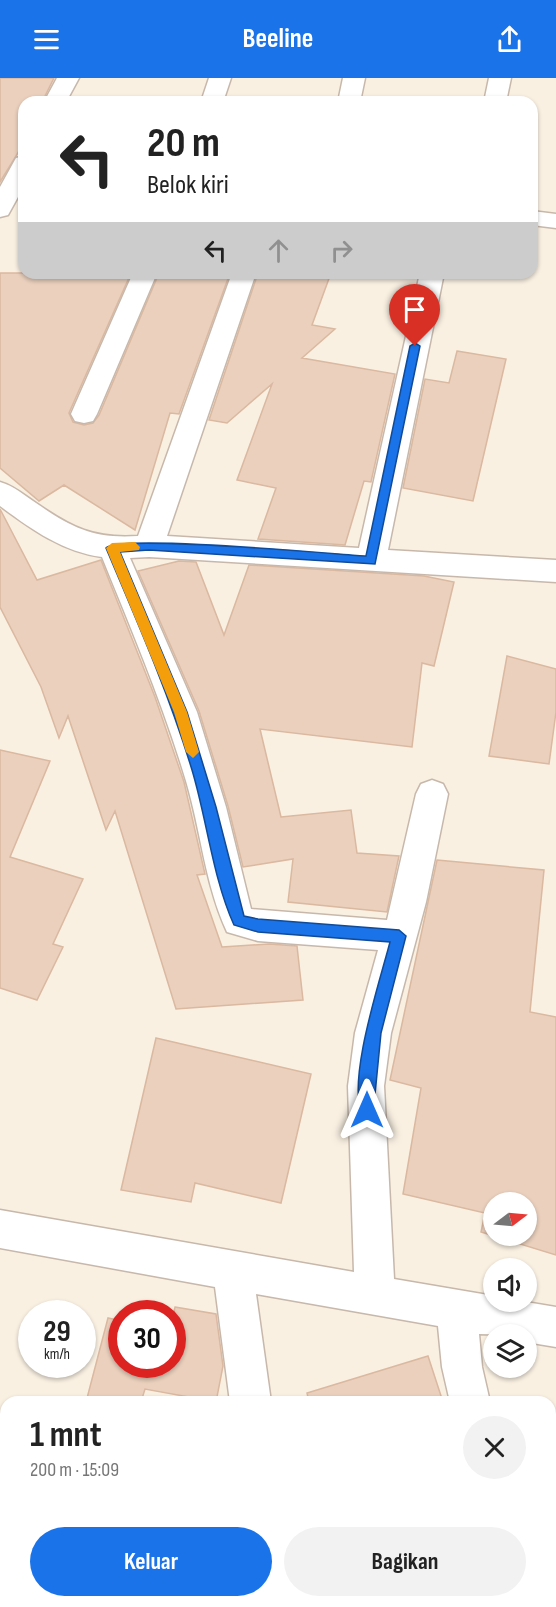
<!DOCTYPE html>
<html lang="id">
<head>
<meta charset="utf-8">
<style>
  :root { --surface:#fff; --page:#f2f2f2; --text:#222; --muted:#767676; --accent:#1a73e8 }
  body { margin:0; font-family:"Sofia Sans Condensed",sans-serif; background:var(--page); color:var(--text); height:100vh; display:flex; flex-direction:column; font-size:22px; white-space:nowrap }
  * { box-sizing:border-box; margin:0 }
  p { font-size:20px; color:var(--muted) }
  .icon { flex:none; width:33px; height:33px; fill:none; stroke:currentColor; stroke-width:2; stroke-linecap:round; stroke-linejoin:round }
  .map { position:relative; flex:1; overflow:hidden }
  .side { position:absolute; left:0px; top:1318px; width:556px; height:212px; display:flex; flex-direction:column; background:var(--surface); border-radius:18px 18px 0 0; box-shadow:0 2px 4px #0004 }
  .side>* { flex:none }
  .hud { position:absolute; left:18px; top:18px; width:520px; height:183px; border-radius:18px; box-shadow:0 2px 4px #0004; background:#fff; color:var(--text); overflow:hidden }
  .needle { width:39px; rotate:74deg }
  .buttons { position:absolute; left:483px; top:1114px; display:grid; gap:12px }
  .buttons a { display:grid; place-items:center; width:54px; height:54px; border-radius:50%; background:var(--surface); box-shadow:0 2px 4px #0004; font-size:30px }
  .speed { position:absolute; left:18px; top:1222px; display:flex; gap:12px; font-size:30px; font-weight:700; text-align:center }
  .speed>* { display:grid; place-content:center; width:78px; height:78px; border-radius:50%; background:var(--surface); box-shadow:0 2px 4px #0004; line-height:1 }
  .speed small { font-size:15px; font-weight:400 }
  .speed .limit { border:9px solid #d22; background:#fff; color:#111 }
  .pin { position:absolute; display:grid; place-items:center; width:51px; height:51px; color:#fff; margin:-62px -26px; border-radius:50% 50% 50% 0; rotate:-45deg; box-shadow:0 0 6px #0007 }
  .pin .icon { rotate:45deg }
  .me { position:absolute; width:66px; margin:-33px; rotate:0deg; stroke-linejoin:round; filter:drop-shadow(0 0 4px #0008) }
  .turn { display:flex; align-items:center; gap:21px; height:126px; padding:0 30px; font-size:27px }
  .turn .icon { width:78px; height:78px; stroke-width:2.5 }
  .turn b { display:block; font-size:42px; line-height:51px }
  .lanes { display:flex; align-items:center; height:57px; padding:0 30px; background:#0003; justify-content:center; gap:30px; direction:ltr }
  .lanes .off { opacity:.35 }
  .round { display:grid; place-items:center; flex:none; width:63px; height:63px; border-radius:32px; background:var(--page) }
  .head { display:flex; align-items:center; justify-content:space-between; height:102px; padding:0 30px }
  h1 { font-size:36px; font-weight:700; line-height:45px }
  .button { display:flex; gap:12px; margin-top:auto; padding:12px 30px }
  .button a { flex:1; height:69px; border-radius:36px; background:var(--accent); color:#fff; font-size:24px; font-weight:700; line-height:69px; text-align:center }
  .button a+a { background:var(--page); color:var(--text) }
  header { display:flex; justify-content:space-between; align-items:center; height:78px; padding:0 30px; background:var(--accent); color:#fff; font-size:27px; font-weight:700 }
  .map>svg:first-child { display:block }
</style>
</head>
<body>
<header><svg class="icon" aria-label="menu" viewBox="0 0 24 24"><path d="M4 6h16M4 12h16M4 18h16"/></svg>Beeline<svg class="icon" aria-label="share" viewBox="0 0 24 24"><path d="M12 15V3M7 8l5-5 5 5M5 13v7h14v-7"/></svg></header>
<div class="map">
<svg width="556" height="1529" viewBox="0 0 556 1529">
  <rect width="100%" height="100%" fill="#f9f0e2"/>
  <path fill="#ead0bd" stroke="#dbb8a0" stroke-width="1.5" fill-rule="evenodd" d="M 0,0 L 54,0 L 42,24 L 24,24 L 24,65 L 0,104 Z
    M 0,195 L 131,195 L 69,335 L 73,344 L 84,347 L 93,345 L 99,337 L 159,195 L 230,195 L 179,336 L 170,335 L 135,452 L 64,407 L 39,423 L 0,390 Z
    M 258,195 L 331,195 L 312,247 L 335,251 L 302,280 L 395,296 L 371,404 L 364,403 L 345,467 L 258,461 L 276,410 L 237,402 L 272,306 L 227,345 L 209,342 Z
    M 457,273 L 506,281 L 473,423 L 403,410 L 425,301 L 449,305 Z
    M 0,431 L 37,502 L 101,482 L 155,619 L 184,704 L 205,796 L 197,797 L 222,869 L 269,866 L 297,868 L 303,922 L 176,931 L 115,733 L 106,752 L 68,638 L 59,660 L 41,609 L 0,529 Z
    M 179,483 L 196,484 L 224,557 L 249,487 L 424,498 L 454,504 L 434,588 L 422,585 L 412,669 L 260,651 L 281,739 L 351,732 L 357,775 L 399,778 L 387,834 L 288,824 L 293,781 L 243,789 L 228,728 L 199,633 L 138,493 Z
    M 507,578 L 556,591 L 556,634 L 549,686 L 489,678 Z
    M 0,672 L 50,683 L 10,779 L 83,801 L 53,866 L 63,869 L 37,922 L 0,910 Z
    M 437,782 L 544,792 L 530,934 L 556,939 L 556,1177 L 481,1154 L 485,1135 L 403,1116 L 421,1010 L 390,1002 ZM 494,1125 L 526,1125 L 526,1158 L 494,1158 Z
    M 156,960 L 311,996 L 281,1125 L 195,1105 L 191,1124 L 121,1112 Z
    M 175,1229 L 216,1236 L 223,1288 L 216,1324 L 145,1311 L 141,1324 L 86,1324 L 108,1240 L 122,1243 L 122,1287 L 172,1287 L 172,1242 Z
    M 428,1278 L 443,1324 L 309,1324 L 307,1315 Z"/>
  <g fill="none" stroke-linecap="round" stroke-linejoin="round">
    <defs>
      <path id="minor" d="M 57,0 L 79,0 L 66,24 L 44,24 Z
        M 209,0 L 231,0 L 223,24 L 201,24 Z
        M 343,0 L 365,0 L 360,24 L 338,24 Z
        M 489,0 L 511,0 L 506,24 L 484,24 Z
        M 24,78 L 24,108 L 8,137 L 0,139 L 0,109 L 16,80 Z
        M 532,133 L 556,136 L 556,150 L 532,147 Z
        M 133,195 L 157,195 L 97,336 L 93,343 L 84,345 L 75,343 L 71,336 Z
        M 232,195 L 256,195 L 167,458 L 359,470 L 420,195 L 444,195 L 388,472 L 556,482 L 556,504 L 149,479 L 130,480 L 197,634 L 226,729 L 251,831 L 387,842 L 416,716 L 421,706 L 432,702 L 443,706 L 448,716 L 426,824 L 391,955 L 384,1008 L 394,1201 L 494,1218 L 494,1224 L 526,1224 L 556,1229 L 556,1269 L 526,1264 L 526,1257 L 479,1256 L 482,1289 L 490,1324 L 450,1324 L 442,1289 L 438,1248 L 256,1216 L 271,1324 L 230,1324 L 215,1209 L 0,1170 L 0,1132 L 354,1194 L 348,1008 L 355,955 L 378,872 L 258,863 L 227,854 C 205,807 201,753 186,703 C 163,626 132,553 102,479 C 63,474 31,451 0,428 L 0,404 C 14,408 24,417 36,425 C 72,450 94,461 138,458 Z
        M 265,1524 L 309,1524 L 311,1529 L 267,1529 Z
        M 506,1524 L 550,1524 L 551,1529 L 507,1529 Z"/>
    </defs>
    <use href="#minor" stroke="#c7b8ab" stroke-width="3"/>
    <use href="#minor" fill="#fff" fill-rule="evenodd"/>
  </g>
  <path fill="#1a73e8" stroke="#114b97" stroke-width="1.5" d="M 415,265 L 420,268 L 375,486 L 149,472 L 120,474 L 187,634 L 216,729 L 244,838 L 258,841 L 399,852 L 406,858 L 381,955 L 373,1037 L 367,1039 L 362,1037 C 347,1001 380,903 390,864 L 258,854 L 234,847 C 213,801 207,742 192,692 C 169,616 137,543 106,470 C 117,456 334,476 366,478 L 410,268 Z"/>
  <path fill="#f59e0b" d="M 135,464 L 140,469 L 139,472 L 120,474 L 187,634 L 199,674 L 193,680 L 186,674 L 174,634 L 106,470 L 112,465 Z"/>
</svg>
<div class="buttons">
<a><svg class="needle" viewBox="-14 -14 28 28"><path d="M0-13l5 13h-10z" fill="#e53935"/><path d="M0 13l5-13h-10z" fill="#767676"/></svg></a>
<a><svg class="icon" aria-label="sound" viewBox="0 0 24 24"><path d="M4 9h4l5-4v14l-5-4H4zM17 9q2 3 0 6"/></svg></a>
<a><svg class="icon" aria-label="layers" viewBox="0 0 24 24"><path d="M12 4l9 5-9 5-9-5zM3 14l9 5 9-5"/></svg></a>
</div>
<div class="speed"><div>29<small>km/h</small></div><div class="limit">30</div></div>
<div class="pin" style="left:415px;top:268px;background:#d93025"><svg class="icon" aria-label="arrive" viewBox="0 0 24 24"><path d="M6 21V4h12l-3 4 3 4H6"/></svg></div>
<svg class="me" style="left:367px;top:1032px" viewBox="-20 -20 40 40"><path d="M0-17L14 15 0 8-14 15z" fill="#1a73e8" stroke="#fff" stroke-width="4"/></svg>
<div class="hud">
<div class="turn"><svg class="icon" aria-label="left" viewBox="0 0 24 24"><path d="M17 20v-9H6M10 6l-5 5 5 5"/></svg><div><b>20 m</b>Belok kiri</div></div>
<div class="lanes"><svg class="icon" aria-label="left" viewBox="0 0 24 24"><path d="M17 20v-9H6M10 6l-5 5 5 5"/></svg><svg class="icon off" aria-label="ahead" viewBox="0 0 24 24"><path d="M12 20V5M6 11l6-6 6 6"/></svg><svg class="icon off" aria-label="right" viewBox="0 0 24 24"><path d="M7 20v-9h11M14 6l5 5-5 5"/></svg></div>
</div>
<section class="side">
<div class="head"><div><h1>1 mnt</h1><p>200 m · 15:09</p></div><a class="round"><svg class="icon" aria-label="close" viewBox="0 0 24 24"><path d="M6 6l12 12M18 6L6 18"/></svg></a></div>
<div class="button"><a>Keluar</a><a>Bagikan</a></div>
</section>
</div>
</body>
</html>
